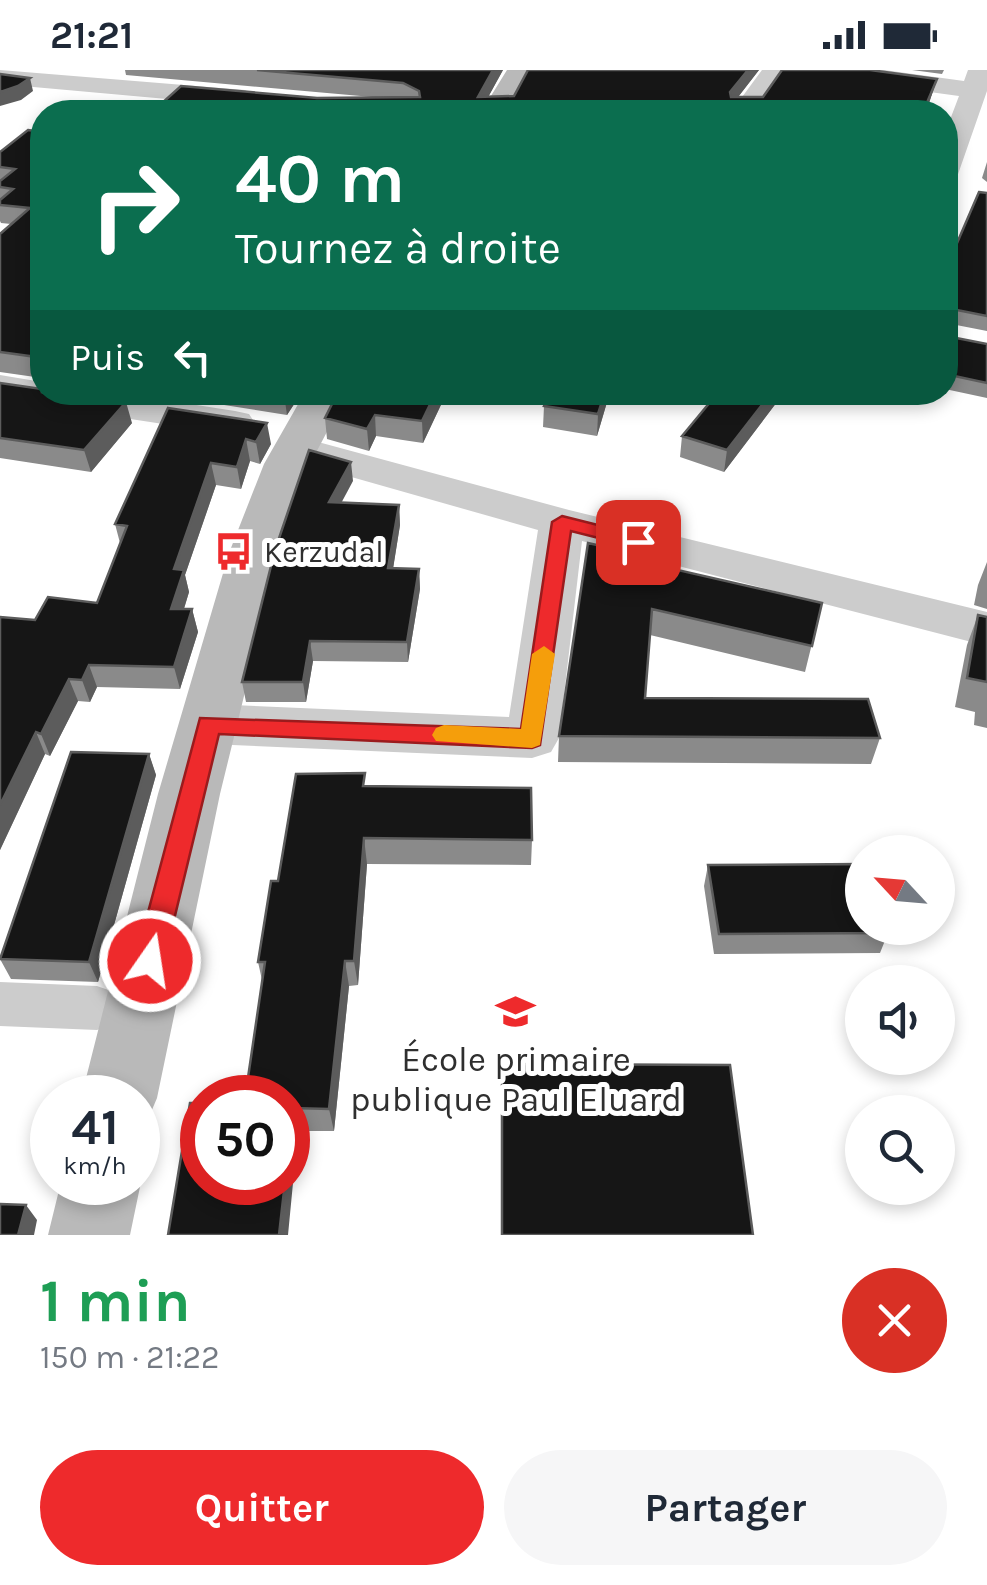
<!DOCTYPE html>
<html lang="fr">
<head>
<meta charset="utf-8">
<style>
  :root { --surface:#fff; --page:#f6f6f7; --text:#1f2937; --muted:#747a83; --accent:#ee2a2c }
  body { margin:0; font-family:Karla,sans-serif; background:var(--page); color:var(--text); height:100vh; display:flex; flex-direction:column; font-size:38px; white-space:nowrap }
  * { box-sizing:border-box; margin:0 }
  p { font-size:32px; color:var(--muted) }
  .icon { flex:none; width:55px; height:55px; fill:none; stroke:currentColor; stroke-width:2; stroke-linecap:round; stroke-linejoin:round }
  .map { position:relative; height:1165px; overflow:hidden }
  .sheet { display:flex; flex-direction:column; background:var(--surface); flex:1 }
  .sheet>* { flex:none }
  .banner { position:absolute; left:30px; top:30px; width:928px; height:305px; border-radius:40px; box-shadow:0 5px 15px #0003; background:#0b6e4f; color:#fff; overflow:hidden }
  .needle { width:65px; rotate:296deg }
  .buttons { position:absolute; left:845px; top:765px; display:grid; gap:20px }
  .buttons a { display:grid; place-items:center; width:110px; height:110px; border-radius:50%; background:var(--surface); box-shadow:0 5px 15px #0003; font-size:50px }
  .speed { position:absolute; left:30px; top:1005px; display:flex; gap:20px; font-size:50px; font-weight:700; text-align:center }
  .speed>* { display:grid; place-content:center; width:130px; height:130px; border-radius:50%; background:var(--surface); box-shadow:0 5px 15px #0003; line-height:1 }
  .speed small { font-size:25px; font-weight:400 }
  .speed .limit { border:15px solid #d22; background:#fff; color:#111 }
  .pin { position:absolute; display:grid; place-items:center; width:85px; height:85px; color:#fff; margin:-42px; border-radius:20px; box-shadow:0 5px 15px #0006 }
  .me { position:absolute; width:110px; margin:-55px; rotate:13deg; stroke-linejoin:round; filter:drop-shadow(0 0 8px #0008) }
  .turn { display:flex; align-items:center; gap:35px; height:210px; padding:0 40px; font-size:45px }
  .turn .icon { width:130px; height:130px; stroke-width:2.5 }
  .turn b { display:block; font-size:70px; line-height:85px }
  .then { display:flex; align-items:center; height:95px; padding:0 40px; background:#0003; gap:20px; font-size:38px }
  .round { display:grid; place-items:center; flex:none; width:105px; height:105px; border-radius:52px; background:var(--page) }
  .headline { display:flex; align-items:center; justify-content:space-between; height:170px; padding:0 40px }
  h1 { font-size:60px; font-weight:700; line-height:75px; color:#1e9e55 }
  .action { display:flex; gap:20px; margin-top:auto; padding:20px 40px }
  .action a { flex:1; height:115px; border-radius:60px; background:var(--accent); color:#fff; font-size:40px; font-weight:700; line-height:115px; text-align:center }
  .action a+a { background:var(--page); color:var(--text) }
  .status { display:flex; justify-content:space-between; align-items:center; height:70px; padding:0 50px; background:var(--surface); direction:ltr }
  .status svg { height:28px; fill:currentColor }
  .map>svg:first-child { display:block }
</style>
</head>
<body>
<div class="status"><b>21:21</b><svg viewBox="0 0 49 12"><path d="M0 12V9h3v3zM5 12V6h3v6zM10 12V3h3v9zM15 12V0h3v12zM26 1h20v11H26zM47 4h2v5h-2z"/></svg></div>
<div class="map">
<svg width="987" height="1165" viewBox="0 0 987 1165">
  <rect width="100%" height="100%" fill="#fff"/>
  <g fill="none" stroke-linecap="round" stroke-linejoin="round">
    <path fill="#ccc" fill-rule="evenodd" d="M 0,912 L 97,916 L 114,922 L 121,938 L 114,954 L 97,960 L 0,956 Z"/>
    <path fill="#ccc" fill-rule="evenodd" d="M 0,0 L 245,20 L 258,28 L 245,36 L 0,14 Z
      M 762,0 L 788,0 L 757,42 L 731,42 Z
      M 814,0 L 884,0 L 964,11 L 968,0 L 987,0 L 987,21 L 956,110 L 945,113 L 945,63 L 959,26 L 827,8 Z
      M 0,305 L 42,312 L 42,322 L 113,322 L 235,341 L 249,344 L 255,353 L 249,362 L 235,365 L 0,329 Z
      M 296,366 L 569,440 L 987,542 L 987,576 L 582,471 L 559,668 L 551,682 L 532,688 L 209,674 L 190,668 L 183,654 L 190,640 L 209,634 L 509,647 L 538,460 L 281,387 L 275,378 L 281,369 Z"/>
    <path fill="#b9b9b9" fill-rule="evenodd" d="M 507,0 L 535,0 L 511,42 L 481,42 Z
      M 305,322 L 348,322 L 310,394 L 279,483 L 220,724 L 157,1028 L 146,1054 L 138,1057 L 138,1028 L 81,1028 L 158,724 L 229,483 L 264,394 Z
      M 138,1104 L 141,1112 L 130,1165 L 48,1165 L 61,1112 L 138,1112 Z"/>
  </g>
  <path fill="#8a8a8a" d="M 125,0 L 503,0 L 488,27 L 514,26 L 528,0 L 759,0 L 738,27 L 763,27 L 782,0 L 871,0 L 937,9 L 926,42 L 152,42 L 181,16 L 317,28 L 372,27 L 126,5 Z
    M 912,0 L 944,0 L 942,4 Z
    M 42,62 L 42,308 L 0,302 L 0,164 L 11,154 L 1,153 L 0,151 L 0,82 Z
    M 987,92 L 987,112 L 982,108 Z
    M 987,123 L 987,261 L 946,253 L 946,266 L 987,274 L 987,328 L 945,319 L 945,201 Z
    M 0,313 L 132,353 L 91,402 L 0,388 Z
    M 185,322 L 302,322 L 287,345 L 186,329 Z
    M 338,322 L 447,322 L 423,373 L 376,366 L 369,381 L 327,369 L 325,348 Z
    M 550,322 L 610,322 L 597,366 L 543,357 L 544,336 Z
    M 772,322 L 781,322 L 780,328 L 724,402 L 680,387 L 682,366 Z
    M 168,338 L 271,374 L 260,394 L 250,391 L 241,419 L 216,415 L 185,505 L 189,522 L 184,539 L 192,539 L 198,562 L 180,619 L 97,617 L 90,632 L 78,631 L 50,686 L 45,684 L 0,780 L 0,547 L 35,550 L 97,533 L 120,473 L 115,454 Z
    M 353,411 L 341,433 L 399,435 L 400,455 L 393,498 L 419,499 L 420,519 L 408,592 L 313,591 L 306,632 L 246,632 L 242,612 Z
    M 987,492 L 987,539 L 974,535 L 978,515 Z
    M 675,500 L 822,533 L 805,602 L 650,565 L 645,628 L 880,668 L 871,694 L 558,692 L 559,666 Z
    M 978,545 L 987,547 L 987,658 L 974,655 L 975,642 L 955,637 L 967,575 Z
    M 149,684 L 156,705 L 98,912 L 11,909 L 0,889 Z
    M 366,716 L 532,770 L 531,795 L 367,794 L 358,915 L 349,916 L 334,1061 L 298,1061 L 288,1112 L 262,910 L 258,892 L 278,811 Z
    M 708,795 L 888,863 L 880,883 L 714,884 L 704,816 Z"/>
  <path fill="#5c5c5c" d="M 493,0 L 503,0 L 480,42 L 478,27 Z
    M 748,0 L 759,0 L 728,40 L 730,22 Z
    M 30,8 L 33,21 L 21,30 L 0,36 L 0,22 Z
    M 937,9 L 926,42 L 923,42 Z
    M 285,322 L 302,322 L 287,345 L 284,324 Z
    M 436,322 L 447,322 L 423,373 L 422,351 Z
    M 605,322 L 610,322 L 597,366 L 598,344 Z
    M 772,322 L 781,322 L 780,328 L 724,402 L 727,380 Z
    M 126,332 L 132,353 L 91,402 L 84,380 Z
    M 375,345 L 376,366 L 369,381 L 367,359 Z
    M 267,353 L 271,374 L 260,394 L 256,372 Z
    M 246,369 L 250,391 L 241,419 L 237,397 Z
    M 351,392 L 353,411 L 331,452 L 329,432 Z
    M 211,393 L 216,415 L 185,505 L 189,522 L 177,561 L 171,539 L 174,499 Z
    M 399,435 L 400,455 L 390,518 L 388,498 Z
    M 419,499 L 420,519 L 408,592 L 407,572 Z
    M 192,539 L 198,562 L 180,619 L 174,597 Z
    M 310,571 L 313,591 L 306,632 L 303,612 Z
    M 89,595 L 97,617 L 90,632 L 82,610 Z
    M 69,609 L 78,631 L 50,686 L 41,664 Z
    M 36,662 L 45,684 L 0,780 L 0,735 Z
    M 149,684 L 156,705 L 98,912 L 89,892 Z
    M 364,768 L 367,794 L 358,915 L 354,891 Z
    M 345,891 L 349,916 L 334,1061 L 329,1039 Z
    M 292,1038 L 298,1061 L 288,1165 L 279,1165 L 285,1112 L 288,1112 L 288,1083 Z
    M 26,1135 L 37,1150 L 34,1165 L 18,1165 Z"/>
  <path fill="#161616" stroke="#5c5c5c" stroke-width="2.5" d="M 257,0 L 493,0 L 478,27 L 514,26 L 528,0 L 748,0 L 730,22 L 731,27 L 763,27 L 782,0 L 870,0 L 937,9 L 923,42 L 152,42 L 181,16 L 317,28 L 420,27 L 419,21 L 403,13 Z
    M 0,4 L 30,8 L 18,16 L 0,22 Z
    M 28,60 L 42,62 L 42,297 L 39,297 L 36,287 L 0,282 L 0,164 L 30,138 L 0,135 L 0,130 L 13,119 L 0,117 L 0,111 L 15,99 L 0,97 L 0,82 Z
    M 979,122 L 987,123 L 987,246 L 947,238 L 946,266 L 987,274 L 987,313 L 945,304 L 945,201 Z
    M 0,313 L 42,319 L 42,322 L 66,322 L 126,332 L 84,380 L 0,368 Z
    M 338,322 L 436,322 L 422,351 L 375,345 L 367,359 L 325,348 Z
    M 550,322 L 605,322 L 598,344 L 544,336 Z
    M 738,322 L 772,322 L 727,380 L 682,366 L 711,331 Z
    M 168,338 L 267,353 L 256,372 L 246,369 L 237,397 L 211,393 L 174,499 L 184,500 L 171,539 L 192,539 L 174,597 L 89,595 L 82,610 L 69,609 L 41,664 L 36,662 L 0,735 L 0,547 L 35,550 L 48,527 L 97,533 L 127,456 L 115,454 Z
    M 309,380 L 351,392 L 329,432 L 399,435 L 388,498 L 419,499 L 407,572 L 310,571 L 303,612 L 242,612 L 275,480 Z
    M 588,473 L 676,493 L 673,499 L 822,533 L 812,576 L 652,539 L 645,628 L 868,629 L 880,668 L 559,666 Z
    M 978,545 L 987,547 L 987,612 L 967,608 Z
    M 71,682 L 149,684 L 89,892 L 0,889 Z
    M 365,703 L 363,716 L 531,718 L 532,770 L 364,768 L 354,891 L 345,891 L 329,1039 L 292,1038 L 288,1083 L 288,1028 L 245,1028 L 265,892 L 258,892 L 271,811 L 278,811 L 296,704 Z
    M 862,794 L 862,858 L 887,858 L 888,863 L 719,864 L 708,795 Z
    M 502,994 L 730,995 L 753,1165 L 502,1165 Z
    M 190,1033 L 202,1033 L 202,1112 L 285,1112 L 279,1165 L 168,1165 Z
    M 0,1134 L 26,1135 L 18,1165 L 0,1165 Z"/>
  <path fill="#ee2a2c" stroke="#9b1b1d" stroke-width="2.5" d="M 562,446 L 646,467 L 649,472 L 638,478 L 571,461 L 540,675 L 532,678 L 219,664 L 164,891 L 160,900 L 150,904 L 140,900 L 135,891 L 200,648 L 521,659 L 552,452 Z"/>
  <path fill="#f59e0b" d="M 544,576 L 555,584 L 540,675 L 532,678 L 436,671 L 432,665 L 436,658 L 444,655 L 521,659 L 532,584 Z"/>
  <defs>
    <symbol id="bus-bare" viewBox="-9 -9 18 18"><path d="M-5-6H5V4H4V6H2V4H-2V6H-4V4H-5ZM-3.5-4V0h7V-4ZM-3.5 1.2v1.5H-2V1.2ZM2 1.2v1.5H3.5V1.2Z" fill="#ee2a2c" stroke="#fff" stroke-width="2.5" paint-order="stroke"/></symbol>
    <symbol id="school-bare" viewBox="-9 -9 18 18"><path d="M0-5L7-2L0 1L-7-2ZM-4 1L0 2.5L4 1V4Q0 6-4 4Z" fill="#ee2a2c" stroke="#fff" stroke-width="2.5" paint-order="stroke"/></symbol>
  </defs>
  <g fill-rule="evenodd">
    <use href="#bus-bare" x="206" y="454" width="55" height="55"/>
    <use href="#school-bare" x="488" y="914" width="55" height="55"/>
  </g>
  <g text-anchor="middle" stroke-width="10" stroke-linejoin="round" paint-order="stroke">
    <g font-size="30" fill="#2f2f2f" stroke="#fff" text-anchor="start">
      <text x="264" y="492">Kerzudal</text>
    </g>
    <g font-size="35" fill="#2f2f2f" stroke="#fff">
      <text x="516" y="1001">École primaire<tspan x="516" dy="40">publique Paul Eluard</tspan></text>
    </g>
  </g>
</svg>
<div class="buttons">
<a><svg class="needle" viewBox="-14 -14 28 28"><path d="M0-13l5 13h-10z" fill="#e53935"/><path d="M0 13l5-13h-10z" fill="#747a83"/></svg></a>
<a><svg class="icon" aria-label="sound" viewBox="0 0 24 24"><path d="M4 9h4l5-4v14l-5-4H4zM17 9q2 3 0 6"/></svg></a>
<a><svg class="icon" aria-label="search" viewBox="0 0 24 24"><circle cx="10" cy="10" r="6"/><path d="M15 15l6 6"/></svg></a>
</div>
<div class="speed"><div>41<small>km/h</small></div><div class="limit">50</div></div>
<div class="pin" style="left:638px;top:472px;background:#d93025"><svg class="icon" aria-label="arrive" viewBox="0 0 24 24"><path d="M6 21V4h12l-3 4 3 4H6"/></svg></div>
<svg class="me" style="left:150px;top:891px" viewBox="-20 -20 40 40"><circle r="17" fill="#ee2a2c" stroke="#fff" stroke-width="3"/><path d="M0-11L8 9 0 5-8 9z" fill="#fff"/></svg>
<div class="banner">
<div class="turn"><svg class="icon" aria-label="right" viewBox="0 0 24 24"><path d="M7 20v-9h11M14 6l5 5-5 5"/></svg><div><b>40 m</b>Tournez à droite</div></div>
<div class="then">Puis<svg class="icon" aria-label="left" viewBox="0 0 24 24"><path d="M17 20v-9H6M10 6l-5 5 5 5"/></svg></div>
</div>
</div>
<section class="sheet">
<div class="headline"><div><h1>1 min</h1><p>150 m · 21:22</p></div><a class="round" style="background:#d93025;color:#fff"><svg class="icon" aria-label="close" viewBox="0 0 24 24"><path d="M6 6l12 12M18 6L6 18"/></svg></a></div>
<div class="action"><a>Quitter</a><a>Partager</a></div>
</section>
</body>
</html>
